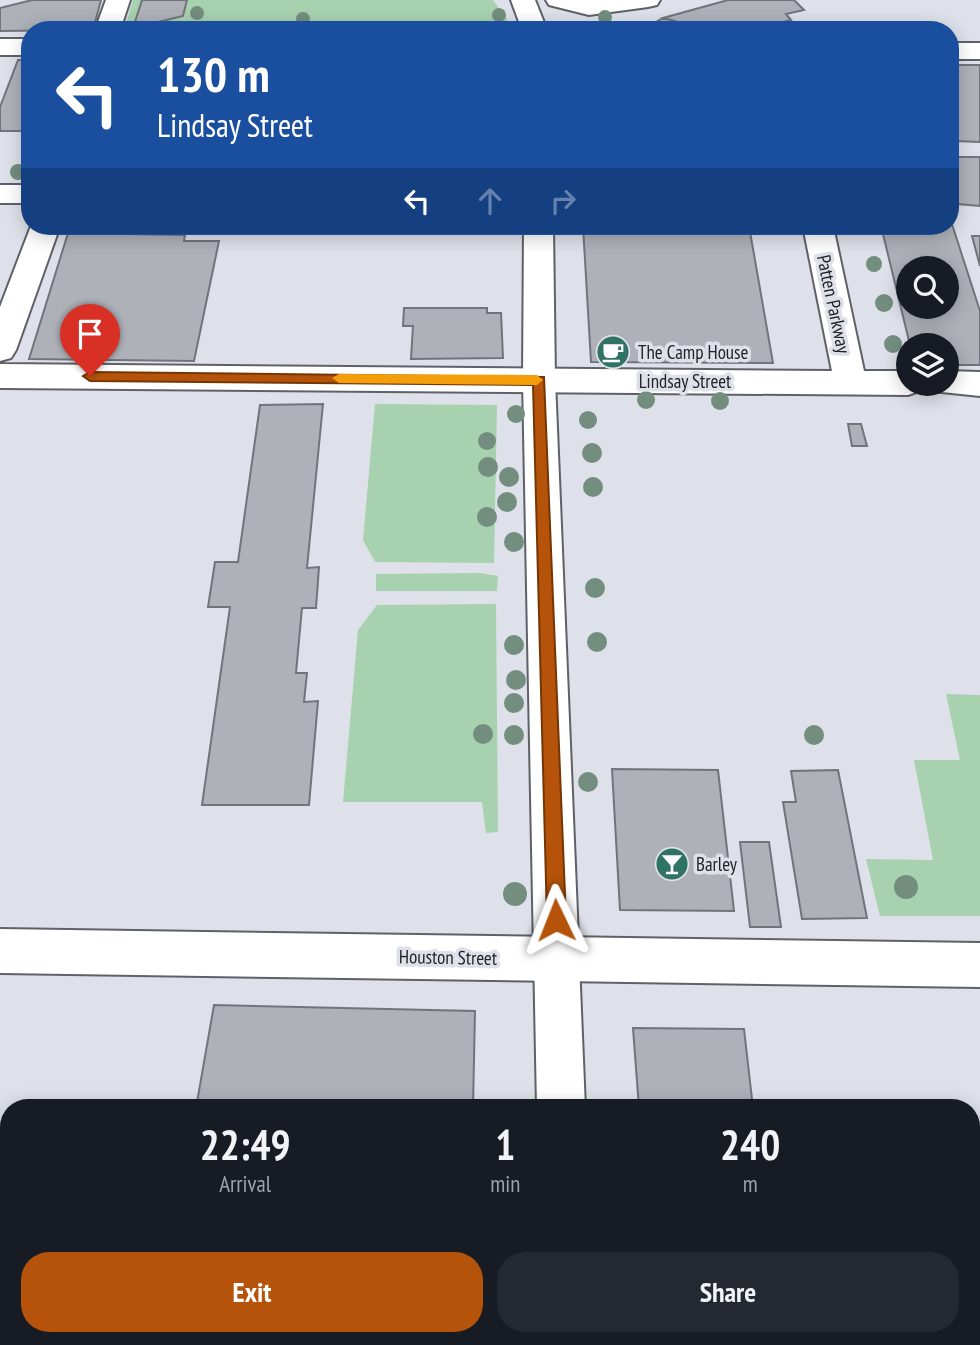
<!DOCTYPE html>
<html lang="en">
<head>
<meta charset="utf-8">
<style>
  :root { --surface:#171b24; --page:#242831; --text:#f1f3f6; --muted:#9ea1a6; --accent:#b45309 }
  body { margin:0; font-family:"PT Sans Narrow",sans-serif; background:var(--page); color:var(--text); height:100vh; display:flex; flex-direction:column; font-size:26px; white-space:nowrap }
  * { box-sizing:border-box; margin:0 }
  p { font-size:23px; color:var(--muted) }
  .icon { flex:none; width:38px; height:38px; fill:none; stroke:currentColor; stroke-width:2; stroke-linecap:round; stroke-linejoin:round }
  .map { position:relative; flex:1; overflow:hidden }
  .drawer { position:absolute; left:0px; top:1099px; width:980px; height:247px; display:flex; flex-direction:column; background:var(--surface); border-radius:28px 28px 0 0; box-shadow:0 4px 18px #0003 }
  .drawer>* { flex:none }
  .hud { position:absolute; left:21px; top:21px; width:938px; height:214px; border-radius:28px; box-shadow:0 4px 18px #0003; background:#1a4fa0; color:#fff; overflow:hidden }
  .buttons { position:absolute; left:896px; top:256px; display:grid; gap:14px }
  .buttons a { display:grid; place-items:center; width:63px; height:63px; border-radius:50%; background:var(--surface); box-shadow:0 4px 18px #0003; font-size:35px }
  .pin { position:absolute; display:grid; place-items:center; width:60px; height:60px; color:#fff; margin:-72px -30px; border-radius:50% 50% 50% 0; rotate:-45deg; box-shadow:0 0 7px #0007 }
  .pin .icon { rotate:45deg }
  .me { position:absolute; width:77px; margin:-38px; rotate:358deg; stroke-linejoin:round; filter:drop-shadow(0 0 5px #0008) }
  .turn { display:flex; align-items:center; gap:24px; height:147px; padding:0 21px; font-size:32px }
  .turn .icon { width:91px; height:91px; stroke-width:2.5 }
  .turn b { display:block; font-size:49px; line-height:60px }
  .lanes { display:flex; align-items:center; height:66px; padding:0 21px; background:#0003; justify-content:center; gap:35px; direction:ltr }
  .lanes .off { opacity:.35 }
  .eta { display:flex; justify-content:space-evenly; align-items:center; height:119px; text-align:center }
  .eta b { font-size:42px; font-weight:800; line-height:49px }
  .action { display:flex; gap:14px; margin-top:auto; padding:14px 21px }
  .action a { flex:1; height:80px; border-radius:28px; background:var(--accent); color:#fff; font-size:28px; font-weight:800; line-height:80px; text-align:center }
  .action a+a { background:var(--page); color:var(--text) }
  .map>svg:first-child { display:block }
</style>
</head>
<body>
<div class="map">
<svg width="980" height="1345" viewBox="0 0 980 1345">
  <rect width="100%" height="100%" fill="#dee1e9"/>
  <path fill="#a7d1af" d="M 133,0 L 493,0 L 508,21 L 502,30 L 124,30 Z
    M 375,404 L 497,405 L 494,563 L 375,562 L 363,540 Z
    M 480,573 L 498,576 L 497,591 L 376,591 L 376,574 Z
    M 496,604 L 498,832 L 486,833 L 482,802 L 343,802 L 358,630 L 377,605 Z
    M 946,694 L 980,695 L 980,916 L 880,916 L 866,859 L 933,860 L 914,760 L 960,760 Z"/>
  <path fill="#aeb1b8" stroke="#72747b" stroke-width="2" fill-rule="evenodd" d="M 32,0 L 101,0 L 93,30 L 0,31 L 0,8 Z
    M 142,0 L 187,0 L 183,16 L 133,28 Z
    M 728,0 L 794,0 L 804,10 L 786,14 L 791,20 L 780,23 L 791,30 L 671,29 L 676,25 L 675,21 L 663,18 Z
    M 663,18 L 675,21 L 675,27 L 668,30 L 658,27 L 656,22 Z
    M 18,60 L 30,60 L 30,131 L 0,131 L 0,107 Z
    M 950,65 L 980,65 L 980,142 L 955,141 L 950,127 Z
    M 950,157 L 980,157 L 980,206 L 957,204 L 950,183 Z
    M 950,218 L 980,311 L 980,365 L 947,365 L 947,345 L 910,345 L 881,226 L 950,226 ZM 908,268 L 947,268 L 947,306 L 908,306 Z
    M 583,226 L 749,226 L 773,363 L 591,362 Z
    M 68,233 L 185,235 L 184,241 L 219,241 L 194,361 L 29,359 Z
    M 972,236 L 980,236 L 980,266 Z
    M 404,308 L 487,308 L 487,313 L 501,313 L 503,358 L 411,359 L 413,326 L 403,326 Z
    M 323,404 L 307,568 L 319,567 L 316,608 L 302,608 L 296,673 L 307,673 L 304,702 L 318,701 L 309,805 L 202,805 L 230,607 L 208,607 L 215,562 L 238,562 L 260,405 Z
    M 848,424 L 861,424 L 867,446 L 852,446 Z
    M 612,769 L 718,770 L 734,911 L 620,910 Z
    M 838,770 L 867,918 L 802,919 L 783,802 L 796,802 L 791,771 Z
    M 740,842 L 769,842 L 781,927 L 750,927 Z
    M 214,1005 L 475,1011 L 473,1108 L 196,1108 Z
    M 633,1028 L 744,1029 L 753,1108 L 639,1108 Z
    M 149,1337 L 468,1337 L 468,1343 L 487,1345 L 147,1345 Z
    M 654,1337 L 780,1337 L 781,1345 L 655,1345 Z"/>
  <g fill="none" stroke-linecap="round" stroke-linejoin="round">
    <defs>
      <path id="minor" d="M 106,0 L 130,0 L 120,30 L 95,30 Z
        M 546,0 L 660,0 L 657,5 L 648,7 L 589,15 L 549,5 Z
        M 0,185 L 30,185 L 30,203 L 0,203 Z
        M 31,226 L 60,226 L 16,350 L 11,358 L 0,361 L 0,307 Z
        M 803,226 L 833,226 L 864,371 L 908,371 L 908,383 L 924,383 L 919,391 L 908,395 L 0,388 L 0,364 L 832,371 Z
        M 947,371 L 980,372 L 980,396 L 932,391 L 927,383 L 947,383 Z
        M 0,929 L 980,943 L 980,987 L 0,973 Z"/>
      <path id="major" d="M 511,0 L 535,0 L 547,30 L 522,30 Z
        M 0,39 L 30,39 L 30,55 L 0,55 Z
        M 950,43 L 980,43 L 980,59 L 950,59 Z
        M 524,226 L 553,226 L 555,380 L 585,1108 L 537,1108 L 523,380 Z
        M 539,1337 L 591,1337 L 591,1345 L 539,1345 Z"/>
    </defs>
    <use href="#minor" stroke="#5f6168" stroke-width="4"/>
    <use href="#major" stroke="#5f6168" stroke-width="4"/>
    <use href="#minor" fill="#fff" fill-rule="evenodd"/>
    <use href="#major" fill="#fff" fill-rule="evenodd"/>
  </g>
  <g fill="#738e7f">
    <circle cx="197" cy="13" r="7"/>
    <circle cx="499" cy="15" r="7"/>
    <circle cx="605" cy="17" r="7"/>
    <circle cx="303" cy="19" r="7"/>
    <circle cx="18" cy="172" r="8"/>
    <circle cx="874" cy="264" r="8"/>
    <circle cx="884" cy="303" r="9"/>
    <circle cx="893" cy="344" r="9"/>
    <circle cx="646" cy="400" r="9"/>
    <circle cx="720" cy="401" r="9"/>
    <circle cx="516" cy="414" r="9"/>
    <circle cx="588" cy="420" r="9"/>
    <circle cx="487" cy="441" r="9"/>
    <circle cx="592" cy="453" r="10"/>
    <circle cx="488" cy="467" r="10"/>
    <circle cx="509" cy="477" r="10"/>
    <circle cx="593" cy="487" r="10"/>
    <circle cx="507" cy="502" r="10"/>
    <circle cx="487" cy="517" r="10"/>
    <circle cx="514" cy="542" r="10"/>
    <circle cx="595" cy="588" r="10"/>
    <circle cx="597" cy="642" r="10"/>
    <circle cx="514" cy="645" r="10"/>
    <circle cx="516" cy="680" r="10"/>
    <circle cx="514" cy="703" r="10"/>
    <circle cx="483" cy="734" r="10"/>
    <circle cx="514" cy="735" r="10"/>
    <circle cx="814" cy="735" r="10"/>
    <circle cx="588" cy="782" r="10"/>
    <circle cx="906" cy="887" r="12"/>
    <circle cx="515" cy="894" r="12"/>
  </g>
  <path fill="#b45309" stroke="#753606" stroke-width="2" d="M 90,372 L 544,377 L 566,920 L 563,926 L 556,929 L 550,926 L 547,920 L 533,385 L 90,381 L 83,376 Z"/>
  <path fill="#f59e0b" d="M 339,374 L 537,375 L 543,380 L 537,385 L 339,383 L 332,378 Z"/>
  <defs>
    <symbol id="cafe-disc" viewBox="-11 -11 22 22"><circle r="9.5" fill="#307263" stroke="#dee1e9"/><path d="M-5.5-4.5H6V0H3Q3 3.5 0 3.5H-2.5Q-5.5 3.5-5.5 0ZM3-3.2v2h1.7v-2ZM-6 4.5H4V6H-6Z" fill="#fff"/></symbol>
    <symbol id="bar-disc" viewBox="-11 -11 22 22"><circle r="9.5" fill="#307263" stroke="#dee1e9"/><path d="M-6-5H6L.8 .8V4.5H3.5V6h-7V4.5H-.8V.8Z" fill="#fff"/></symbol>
  </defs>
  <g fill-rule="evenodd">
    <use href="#cafe-disc" x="594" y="333" width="38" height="38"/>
    <use href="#bar-disc" x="653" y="845" width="38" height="38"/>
  </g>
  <g text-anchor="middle" stroke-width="7" stroke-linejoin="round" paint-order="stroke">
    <g font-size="19" fill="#222325" stroke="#dee1e9">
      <text transform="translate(834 304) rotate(78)" y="7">Patten Parkway</text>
      <text x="685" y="388">Lindsay Street</text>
      <text transform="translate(448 957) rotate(1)" y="7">Houston Street</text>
    </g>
    <g font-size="19" fill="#222325" stroke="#dee1e9" text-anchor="start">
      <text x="638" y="359">The Camp House</text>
      <text x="696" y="871">Barley</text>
    </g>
  </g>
</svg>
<div class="buttons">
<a><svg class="icon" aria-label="search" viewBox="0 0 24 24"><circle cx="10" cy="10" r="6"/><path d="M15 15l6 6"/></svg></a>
<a><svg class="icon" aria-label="layers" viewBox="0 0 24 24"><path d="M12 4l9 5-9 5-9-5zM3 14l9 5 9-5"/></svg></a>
</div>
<div class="pin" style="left:90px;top:376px;background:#d93025"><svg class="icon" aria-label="arrive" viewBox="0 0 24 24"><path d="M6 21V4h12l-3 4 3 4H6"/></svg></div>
<svg class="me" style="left:556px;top:920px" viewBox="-20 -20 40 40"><path d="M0-17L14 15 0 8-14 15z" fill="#b45309" stroke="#fff" stroke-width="4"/></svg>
<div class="hud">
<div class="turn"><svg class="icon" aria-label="left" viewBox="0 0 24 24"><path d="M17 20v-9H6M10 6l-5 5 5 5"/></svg><div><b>130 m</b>Lindsay Street</div></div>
<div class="lanes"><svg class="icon" aria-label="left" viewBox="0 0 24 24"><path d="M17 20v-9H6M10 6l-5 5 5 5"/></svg><svg class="icon off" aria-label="ahead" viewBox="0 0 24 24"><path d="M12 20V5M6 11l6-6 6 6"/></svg><svg class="icon off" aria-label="right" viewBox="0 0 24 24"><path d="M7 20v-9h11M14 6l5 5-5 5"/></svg></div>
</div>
<section class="drawer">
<div class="eta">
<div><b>22:49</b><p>Arrival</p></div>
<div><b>1</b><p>min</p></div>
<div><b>240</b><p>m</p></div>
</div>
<div class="action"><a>Exit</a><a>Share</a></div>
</section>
</div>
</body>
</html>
